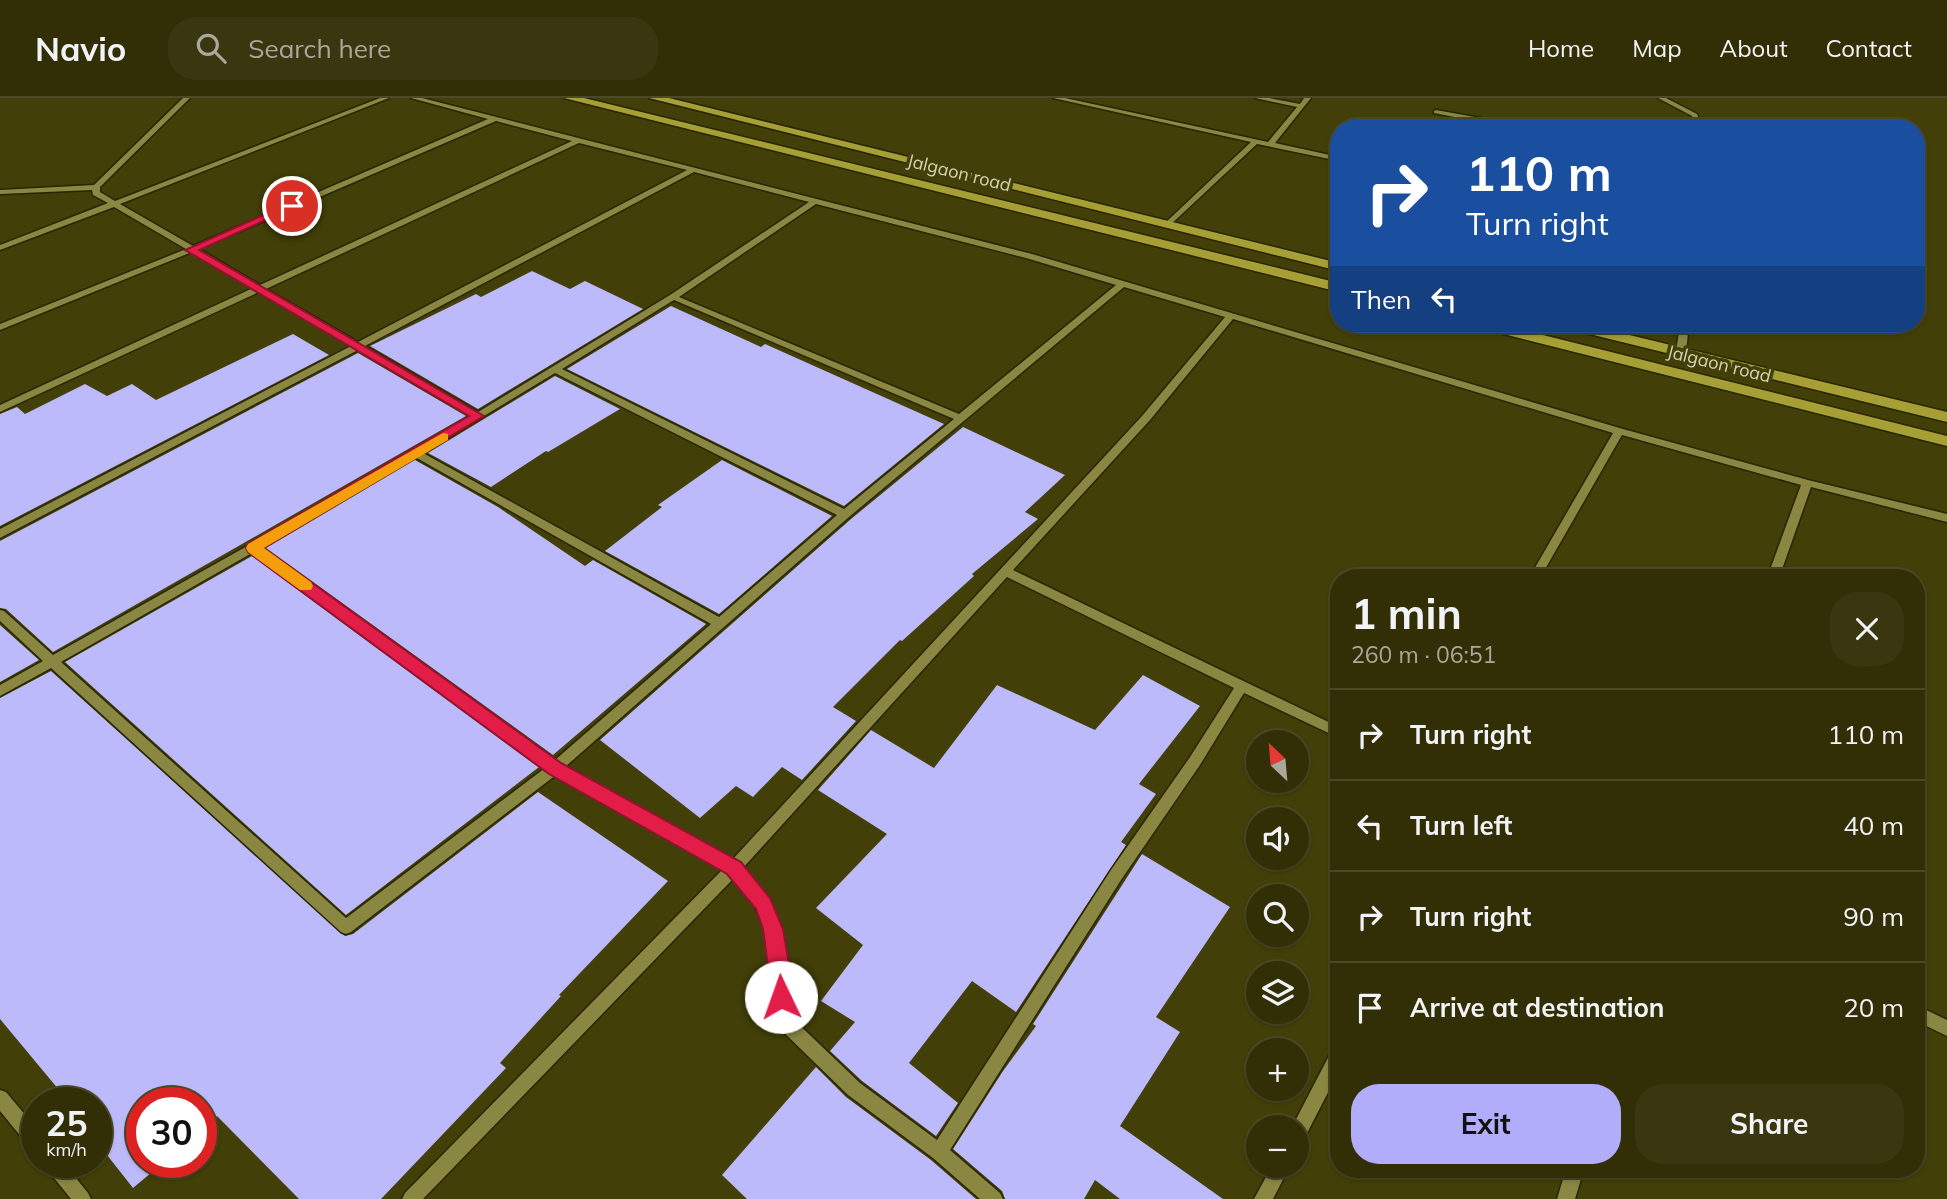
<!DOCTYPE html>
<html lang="en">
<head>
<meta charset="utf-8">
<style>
  :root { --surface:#322f06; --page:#3a3710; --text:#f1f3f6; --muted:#a8a99b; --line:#4d4a28; --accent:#b1adfa }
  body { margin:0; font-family:Mulish,sans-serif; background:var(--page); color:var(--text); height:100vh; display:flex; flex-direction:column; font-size:26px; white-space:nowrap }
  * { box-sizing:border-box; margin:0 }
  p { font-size:23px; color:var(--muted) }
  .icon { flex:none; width:38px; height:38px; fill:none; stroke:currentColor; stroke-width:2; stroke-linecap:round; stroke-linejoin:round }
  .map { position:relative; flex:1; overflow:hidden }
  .sheet { position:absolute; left:1330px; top:471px; width:595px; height:609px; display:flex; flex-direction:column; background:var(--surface); border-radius:28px; box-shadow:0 2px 5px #0004,0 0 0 2px var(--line) }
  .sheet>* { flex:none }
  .top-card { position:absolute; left:1330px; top:21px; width:595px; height:214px; border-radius:28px; box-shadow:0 2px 5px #0004,0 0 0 2px var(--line); background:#1a4fa0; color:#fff; overflow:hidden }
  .needle { width:46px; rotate:334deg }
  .buttons { position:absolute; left:1246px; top:632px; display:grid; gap:14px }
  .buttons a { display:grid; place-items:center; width:63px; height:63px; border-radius:50%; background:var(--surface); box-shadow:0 2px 5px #0004,0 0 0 2px var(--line); font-size:35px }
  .speed { position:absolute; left:21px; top:989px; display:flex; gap:14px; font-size:35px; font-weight:700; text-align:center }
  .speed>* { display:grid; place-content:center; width:91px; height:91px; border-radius:50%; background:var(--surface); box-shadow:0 2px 5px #0004,0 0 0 2px var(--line); line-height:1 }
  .speed small { font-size:18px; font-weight:400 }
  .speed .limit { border:10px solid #d22; background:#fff; color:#111 }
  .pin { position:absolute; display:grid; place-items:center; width:60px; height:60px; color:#fff; margin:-30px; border:4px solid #fff; border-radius:50%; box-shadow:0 2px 7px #0007 }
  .me { position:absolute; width:77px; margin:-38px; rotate:357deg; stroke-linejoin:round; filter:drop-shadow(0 0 5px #0008) }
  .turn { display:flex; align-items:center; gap:24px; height:147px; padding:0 21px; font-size:32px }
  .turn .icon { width:91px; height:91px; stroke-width:2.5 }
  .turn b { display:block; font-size:49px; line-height:60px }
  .then { display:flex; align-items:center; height:66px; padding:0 21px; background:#0003; gap:14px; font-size:26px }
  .round { display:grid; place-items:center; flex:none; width:74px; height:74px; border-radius:28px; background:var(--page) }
  .headline { display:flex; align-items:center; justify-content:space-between; height:119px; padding:0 21px }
  h1 { font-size:42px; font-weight:700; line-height:52px }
  .primary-button { display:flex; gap:14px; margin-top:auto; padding:14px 21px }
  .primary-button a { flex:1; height:80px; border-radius:28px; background:var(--accent); color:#111; font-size:28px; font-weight:700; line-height:80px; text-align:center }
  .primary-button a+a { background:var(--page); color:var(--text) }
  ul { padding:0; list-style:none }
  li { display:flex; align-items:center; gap:21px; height:91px; padding:0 21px; border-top:2px solid var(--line) }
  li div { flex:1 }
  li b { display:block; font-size:26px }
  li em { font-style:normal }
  header { display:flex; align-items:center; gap:42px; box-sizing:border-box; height:98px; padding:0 35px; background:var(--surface); border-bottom:2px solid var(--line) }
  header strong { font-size:33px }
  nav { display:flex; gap:38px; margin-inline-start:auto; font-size:24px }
  .search { width:490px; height:63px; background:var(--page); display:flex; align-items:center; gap:18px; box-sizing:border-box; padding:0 24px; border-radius:28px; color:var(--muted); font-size:26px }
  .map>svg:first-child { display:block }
</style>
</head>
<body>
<header>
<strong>Navio</strong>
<div class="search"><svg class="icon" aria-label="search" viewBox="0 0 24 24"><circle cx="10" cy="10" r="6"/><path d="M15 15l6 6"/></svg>Search here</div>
<nav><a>Home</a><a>Map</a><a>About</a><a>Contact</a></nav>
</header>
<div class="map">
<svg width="1947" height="1101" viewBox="0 0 1947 1101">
  <rect width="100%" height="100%" fill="#423f08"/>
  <path fill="#bcbafa" d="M 532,173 L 570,191 L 585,183 L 643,211 L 478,311 L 370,248 L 476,196 L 481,199 Z
    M 671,208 L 761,249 L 765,246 L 944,326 L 844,408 L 567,271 Z
    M 293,236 L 329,257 L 0,428 L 0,316 L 17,309 L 25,316 L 85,286 L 107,298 L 132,286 L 156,302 Z
    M 358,255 L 466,318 L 53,554 L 6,511 L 0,510 L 0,443 Z
    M 555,278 L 620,311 L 548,354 L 546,353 L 491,389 L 428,355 Z
    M 963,329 L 1065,377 L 1025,414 L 1038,421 L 972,476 L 974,478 L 902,543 L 900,542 L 833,609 L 856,623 L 802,682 L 782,669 L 753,699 L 736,688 L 700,720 L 600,642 L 851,421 Z
    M 415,362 L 498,409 L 585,468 L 593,462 L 706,526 L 553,657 L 266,450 Z
    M 722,362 L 832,418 L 719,516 L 605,453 L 662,409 L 658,407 Z
    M 252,458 L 539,669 L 346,817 L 65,564 Z
    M 0,527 L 39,562 L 0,584 Z
    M 51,573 L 345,838 L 353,836 L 538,694 L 668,783 L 559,897 L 561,898 L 500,965 L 506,970 L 381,1101 L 299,1101 L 217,1018 L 201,1031 L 201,1004 L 142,1004 L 142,1064 L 164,1064 L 133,1090 L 96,1043 L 96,1004 L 69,1004 L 0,921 L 0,600 Z
    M 1143,577 L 1200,608 L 1139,686 L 1156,696 L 1121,744 L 1126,747 L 1016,914 L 972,883 L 909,965 L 958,1005 L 936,1038 L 862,983 L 830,953 L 855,924 L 821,903 L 863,847 L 816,810 L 887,736 L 818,692 L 871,632 L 934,670 L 997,587 L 1095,632 Z
    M 1142,756 L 1230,809 L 1156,919 L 1180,934 L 1120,1028 L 1223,1101 L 1120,1101 L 1095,1082 L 1084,1101 L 1005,1101 L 1002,1093 L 953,1051 L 1003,973 L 1036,928 L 1033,926 Z
    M 816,969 L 846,999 L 931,1062 L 976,1101 L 747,1101 L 722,1077 Z"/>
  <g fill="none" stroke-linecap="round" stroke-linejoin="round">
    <defs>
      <path id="minor" d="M 183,0 L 190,0 L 105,84 L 100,89 L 100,94 L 115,103 L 380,0 L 389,0 L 120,106 L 193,148 L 488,21 L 411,0 L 422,0 L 1032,156 L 1623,331 L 1808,382 L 1947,416 L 1947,424 L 1811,389 L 1779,480 L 1767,480 L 1801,387 L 1622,337 L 1540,480 L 1529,480 L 1613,335 L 1233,221 L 1150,322 L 1013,472 L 1339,629 L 1339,640 L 1244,595 L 1200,667 L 1121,782 L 950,1052 L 1000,1095 L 1003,1101 L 980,1101 L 933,1060 L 848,997 L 774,925 L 772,919 C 774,862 774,824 734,780 L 423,1101 L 402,1101 L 405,1095 L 723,771 L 556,677 L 351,834 L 346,836 L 341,834 L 51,570 L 0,598 L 0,587 L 43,563 L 0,523 L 0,512 L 4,513 L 53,557 L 249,447 L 471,318 L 358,252 L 0,440 L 0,431 L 351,248 L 259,194 L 0,314 L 0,307 L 253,190 L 192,154 L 0,232 L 0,226 L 186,151 L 114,109 L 0,152 L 0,147 L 108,105 L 93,97 L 92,92 L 0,96 L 0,92 L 94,87 ZM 496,23 L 572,43 L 260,187 L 199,151 ZM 579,45 L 687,72 L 358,244 L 266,191 ZM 694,74 L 809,104 L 670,197 L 478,314 L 365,248 ZM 816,106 L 1026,160 L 1116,187 L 959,316 L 679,199 ZM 1124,189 L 1225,219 L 1142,318 L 732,762 L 565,669 L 849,419 ZM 674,202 L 954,321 L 844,411 L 562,271 ZM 555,275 L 837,417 L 719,519 L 423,355 ZM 415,359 L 711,526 L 555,662 L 261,450 ZM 252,455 L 545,670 L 346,820 L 61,564 ZM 1007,479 L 1234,590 L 1190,659 L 1111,772 L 937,1042 L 860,985 L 788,916 C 789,857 785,814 743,770 Z
        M 1053,0 L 1065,0 L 1268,44 L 1297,9 L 1255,0 L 1269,0 L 1300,6 L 1304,0 L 1311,0 L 1275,45 L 1339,59 L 1339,63 L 1257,46 L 1168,129 L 1165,129 L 1165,125 L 1251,44 Z
        M 1658,0 L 1666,0 L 1697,16 L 1703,30 L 1696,30 L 1692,18 Z
        M 1436,12 L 1524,28 L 1527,30 L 1511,30 L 1434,15 L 1434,13 Z
        M 1680,226 L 1689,226 L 1686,254 L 1681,257 L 1676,254 Z
        M 1916,907 L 1947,922 L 1947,938 L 1916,923 Z
        M 1339,948 L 1339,973 L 1303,1043 L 1297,1045 L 1297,1029 L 1292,1029 L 1333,950 Z
        M 0,992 L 6,994 L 37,1031 L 37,1053 L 31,1051 L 0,1013 Z
        M 43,1064 L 63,1064 L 88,1095 L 91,1101 L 71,1101 L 46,1070 Z
        M 1272,1068 L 1290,1068 L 1273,1101 L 1254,1101 Z
        M 1566,1071 L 1584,1071 L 1575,1101 L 1557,1101 Z"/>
      <path id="highway" d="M 564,0 L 584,0 L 1339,185 L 1339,194 Z
        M 649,0 L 669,0 L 1339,165 L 1339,173 Z
        M 1473,226 L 1499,226 L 1947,338 L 1947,348 L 1476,229 Z
        M 1558,226 L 1584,226 L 1947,314 L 1947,324 L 1561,229 Z"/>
    </defs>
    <use href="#minor" stroke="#282501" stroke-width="3"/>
    <use href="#highway" stroke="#282501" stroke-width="3"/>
    <use href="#minor" fill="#8a8743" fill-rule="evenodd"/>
    <use href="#highway" fill="#a69f35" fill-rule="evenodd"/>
  </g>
  <path fill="#e11d48" stroke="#92132f" stroke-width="2" d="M 288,106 L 297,108 L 199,152 L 484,318 L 264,450 L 561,665 L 741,764 L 770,800 L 783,831 L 791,878 L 791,899 L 788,906 L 781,908 L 773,906 L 763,831 L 756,811 L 727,776 L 549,676 L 248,454 L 246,450 L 248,446 L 469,318 L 185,152 Z"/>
  <path fill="#f59e0b" d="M 443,335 L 448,336 L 448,342 L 264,450 L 311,484 L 313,488 L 311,492 L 300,492 L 248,454 L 246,450 L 248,446 Z"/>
  <g text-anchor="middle" stroke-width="7" stroke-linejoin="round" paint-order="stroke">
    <g font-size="18" fill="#d5d4b2" stroke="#423f08">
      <text transform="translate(959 75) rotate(14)" y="6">Jalgaon road</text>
      <text transform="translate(1719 266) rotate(14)" y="6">Jalgaon road</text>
    </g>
  </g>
</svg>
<div class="buttons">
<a><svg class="needle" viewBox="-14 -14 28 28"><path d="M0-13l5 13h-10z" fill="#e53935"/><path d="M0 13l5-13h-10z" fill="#a8a99b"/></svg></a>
<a><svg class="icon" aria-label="sound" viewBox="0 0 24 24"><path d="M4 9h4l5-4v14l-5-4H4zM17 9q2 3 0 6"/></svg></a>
<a><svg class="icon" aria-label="search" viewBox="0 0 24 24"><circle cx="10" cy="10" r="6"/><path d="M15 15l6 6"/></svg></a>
<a><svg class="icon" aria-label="layers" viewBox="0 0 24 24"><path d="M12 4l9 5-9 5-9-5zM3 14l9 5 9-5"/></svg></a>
<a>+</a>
<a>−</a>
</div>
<div class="speed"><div>25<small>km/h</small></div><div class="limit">30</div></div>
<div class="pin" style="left:292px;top:108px;background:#d93025"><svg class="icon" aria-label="arrive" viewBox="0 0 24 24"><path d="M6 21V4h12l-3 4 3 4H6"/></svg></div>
<svg class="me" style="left:781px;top:899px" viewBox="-20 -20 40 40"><circle r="19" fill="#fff"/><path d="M0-13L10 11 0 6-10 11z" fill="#e11d48"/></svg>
<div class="top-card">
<div class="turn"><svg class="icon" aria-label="right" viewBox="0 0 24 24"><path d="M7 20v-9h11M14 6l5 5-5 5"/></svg><div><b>110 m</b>Turn right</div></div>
<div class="then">Then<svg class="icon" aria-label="left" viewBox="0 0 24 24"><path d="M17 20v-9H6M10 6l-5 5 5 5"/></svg></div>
</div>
<section class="sheet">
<div class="headline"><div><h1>1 min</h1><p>260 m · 06:51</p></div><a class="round"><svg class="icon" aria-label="close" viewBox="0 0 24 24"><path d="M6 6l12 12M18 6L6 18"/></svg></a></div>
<ul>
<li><svg class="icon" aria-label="right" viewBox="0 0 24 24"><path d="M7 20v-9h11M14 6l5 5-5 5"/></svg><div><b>Turn right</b></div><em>110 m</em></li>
<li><svg class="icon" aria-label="left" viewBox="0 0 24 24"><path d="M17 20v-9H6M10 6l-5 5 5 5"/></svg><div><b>Turn left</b></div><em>40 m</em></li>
<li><svg class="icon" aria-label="right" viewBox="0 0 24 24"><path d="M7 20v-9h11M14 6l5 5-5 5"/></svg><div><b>Turn right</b></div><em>90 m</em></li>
<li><svg class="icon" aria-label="arrive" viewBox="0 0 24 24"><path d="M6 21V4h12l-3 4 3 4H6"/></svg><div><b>Arrive at destination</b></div><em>20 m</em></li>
</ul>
<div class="primary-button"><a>Exit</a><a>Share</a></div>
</section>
</div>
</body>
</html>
